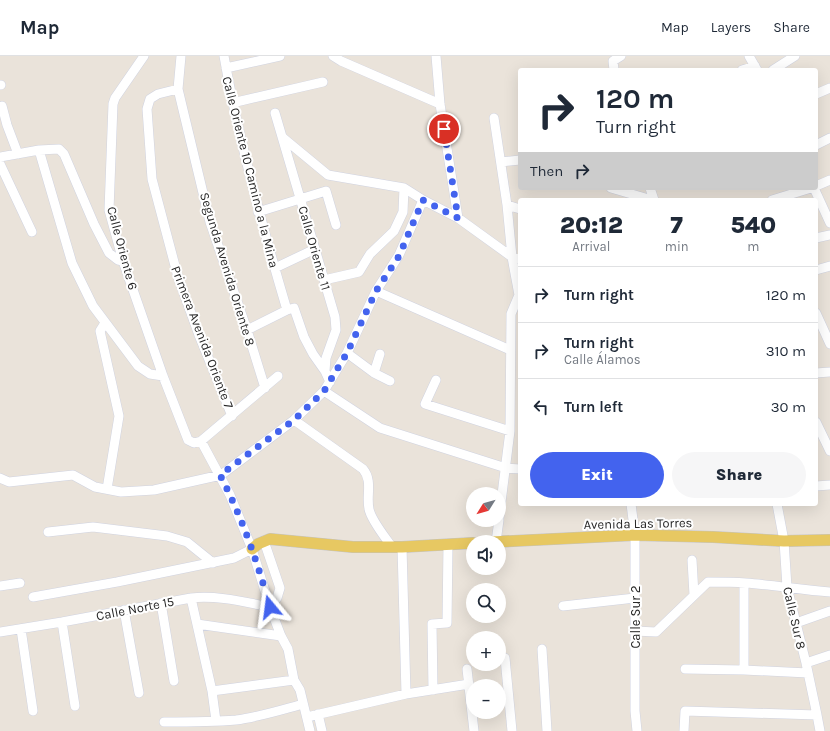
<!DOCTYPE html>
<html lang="en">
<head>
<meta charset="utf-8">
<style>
  :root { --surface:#fff; --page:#f6f6f7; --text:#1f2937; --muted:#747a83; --line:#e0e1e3; --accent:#4363ee }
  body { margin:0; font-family:Karla,sans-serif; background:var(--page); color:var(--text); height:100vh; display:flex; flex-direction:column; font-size:15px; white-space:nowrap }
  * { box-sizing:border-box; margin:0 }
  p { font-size:13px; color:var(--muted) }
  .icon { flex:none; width:22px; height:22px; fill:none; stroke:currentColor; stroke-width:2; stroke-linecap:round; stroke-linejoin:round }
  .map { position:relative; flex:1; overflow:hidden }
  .side { position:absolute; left:518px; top:142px; width:300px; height:308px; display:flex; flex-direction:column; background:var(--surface); border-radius:4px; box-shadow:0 4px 16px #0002 }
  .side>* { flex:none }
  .banner { position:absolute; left:518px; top:12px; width:300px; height:122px; border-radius:4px; box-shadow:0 4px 16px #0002; background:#fff; color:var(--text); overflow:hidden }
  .needle { width:26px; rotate:233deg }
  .controls { position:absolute; left:466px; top:431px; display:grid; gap:8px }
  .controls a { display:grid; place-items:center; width:40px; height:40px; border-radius:50%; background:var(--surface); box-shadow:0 4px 16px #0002; font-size:20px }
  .pin { position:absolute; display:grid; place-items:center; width:34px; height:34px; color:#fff; margin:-17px; border:2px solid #fff; border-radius:50%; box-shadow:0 1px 4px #0007 }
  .me { position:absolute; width:44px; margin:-22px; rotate:344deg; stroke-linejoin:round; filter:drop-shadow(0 0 3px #0008) }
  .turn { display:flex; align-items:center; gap:14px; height:84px; padding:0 12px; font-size:18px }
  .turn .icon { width:52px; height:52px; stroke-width:2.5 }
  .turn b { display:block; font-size:28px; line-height:34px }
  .then { display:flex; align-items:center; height:38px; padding:0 12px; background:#0003; gap:8px; font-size:15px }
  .eta { display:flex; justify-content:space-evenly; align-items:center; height:68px; text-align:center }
  .eta b { font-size:24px; font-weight:800; line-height:28px }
  .button { display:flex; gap:8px; margin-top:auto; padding:8px 12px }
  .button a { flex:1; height:46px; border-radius:24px; background:var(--accent); color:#fff; font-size:16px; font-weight:800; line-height:46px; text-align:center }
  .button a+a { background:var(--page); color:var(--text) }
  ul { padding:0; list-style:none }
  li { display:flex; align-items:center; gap:12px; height:56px; padding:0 12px; border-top:1px solid var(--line) }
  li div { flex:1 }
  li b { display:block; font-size:15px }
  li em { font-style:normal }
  header { display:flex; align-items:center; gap:24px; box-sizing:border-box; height:56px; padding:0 20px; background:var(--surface); border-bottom:1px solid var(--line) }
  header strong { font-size:19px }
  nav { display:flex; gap:22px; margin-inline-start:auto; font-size:14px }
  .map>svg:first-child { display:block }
</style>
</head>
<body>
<header>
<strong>Map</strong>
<nav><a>Map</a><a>Layers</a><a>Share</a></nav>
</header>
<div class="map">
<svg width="830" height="675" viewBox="0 0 830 675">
  <rect width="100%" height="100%" fill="#eae3da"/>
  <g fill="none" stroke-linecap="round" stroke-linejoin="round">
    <defs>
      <path id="minor" d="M 144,0 L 115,42 L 113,48 L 109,154 L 123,205 L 163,320 L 188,384 L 194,387 L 201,385 L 278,320
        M 181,0 L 178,33 L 210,166 L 247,274 L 265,332
        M 224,0 C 239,86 262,170 287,254
        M 333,0 L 341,5 L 440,48
        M 436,0 L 440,48 L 458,162
        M 749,0 L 757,14
        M 226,12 L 280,0
        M 614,14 L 613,5 L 621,0
        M 742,14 L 755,10
        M 773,14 L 795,0
        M 0,29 L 1,29
        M 178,33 L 158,38 L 150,43 L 147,53 L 152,123 L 178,221 L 199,279 L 232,360
        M 816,38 L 830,32
        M 232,47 L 323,26
        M 2,50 L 7,69 L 18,98
        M 275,57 L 335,261 L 336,274 L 326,302 L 325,315 L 330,326
        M 494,62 L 507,149 L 512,201 L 519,239 L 511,258 L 510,375 L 499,462
        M 282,81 L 328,119 L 404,132 L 423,144 L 458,162 L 512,201 L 520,203
        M 816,89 L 830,82
        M 39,94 L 72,207 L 93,250 L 138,310 L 150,318 L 163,320
        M 0,101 L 39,94 L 59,93 L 64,98 L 94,168 L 109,197 L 118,204 L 123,205
        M 501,106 L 520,104
        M 0,108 L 32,176
        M 816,130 L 830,124
        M 611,132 L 652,144
        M 650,132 L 654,144
        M 814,132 L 830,167
        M 772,144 L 811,132
        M 507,149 L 520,153
        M 258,156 L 326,135 L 336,169
        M 816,182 L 830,179
        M 275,212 L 315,193
        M 816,214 L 830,210
        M 324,224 L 359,216 L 370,198 L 394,175 L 403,156 L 404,132
        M 376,235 L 510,294
        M 816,257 L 830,288
        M 105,267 L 100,275 L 119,360 L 107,433
        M 247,274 L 287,254 L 294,252 L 304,281 L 313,298 L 325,315
        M 347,297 L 374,317 L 390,325
        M 374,317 L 380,298
        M 816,317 L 830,316
        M 436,324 L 425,348 L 510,375
        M 324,335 L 380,372 L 506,412 L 520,413
        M 294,364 L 363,413 C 373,425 366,439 369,453 C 371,464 385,481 392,491
        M 816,366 L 830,395
        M 201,385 L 230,439 L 252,493 L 270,551 L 281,580 L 288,593 L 294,624 L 300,634 L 310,675
        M 0,422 L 9,426 L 73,419 L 95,431 L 121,436 L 154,434 L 221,419 L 294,364 L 324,335 L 347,297 L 376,235 L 399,199 L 423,144
        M 816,430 L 830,429
        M 631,448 L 635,479 L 635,655 L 637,675
        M 777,448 L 784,485 L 787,531 L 806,607 L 817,659 L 820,675
        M 48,476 L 93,471 L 167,480 L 187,486 L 213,507
        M 496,486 L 499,464
        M 402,491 L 406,638
        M 692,504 L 694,539
        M 744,527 L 744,614
        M 0,530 L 20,527
        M 33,541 L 117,526 L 234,502 L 252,493
        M 191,542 L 212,635 L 216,665
        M 161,547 L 174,625
        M 563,550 L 635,542
        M 124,554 L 139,637
        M 62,566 L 75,650
        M 796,567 L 830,555
        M 197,568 L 281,580
        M 21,573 L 33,655
        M 635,575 L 656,576 L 708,526 C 720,526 733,526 746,527 C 774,529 802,534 830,536
        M 0,576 L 62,566 L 191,542 C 217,539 244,546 270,551 L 277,542 L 280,532 L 264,485
        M 542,593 L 547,675
        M 505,602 L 512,675
        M 806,607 L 830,599
        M 467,613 L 474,675
        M 685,613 L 744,614 L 808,617
        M 433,634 L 432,568 L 447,567 L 448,489
        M 212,635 L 294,624
        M 318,658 L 322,675
        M 307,661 L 406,638 L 469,628
        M 164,666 C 188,666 212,666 236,664 C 259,661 281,654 303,648
        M 684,675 L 685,655 L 817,659"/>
      <path id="major" d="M 492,486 L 635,479 L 713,481 L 784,485 L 830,484
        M 252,493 L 258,488 L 270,483 L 353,491 L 402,491 L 473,487"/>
    </defs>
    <use href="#minor" stroke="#d0d3e0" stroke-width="10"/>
    <use href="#major" stroke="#c3c3c3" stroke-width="12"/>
    <use href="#minor" stroke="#fff" stroke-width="9"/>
    <use href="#major" stroke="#e7c862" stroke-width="11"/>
  </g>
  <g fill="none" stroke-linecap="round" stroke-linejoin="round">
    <path stroke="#4363ee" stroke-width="7" stroke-dasharray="0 12.6" d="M 270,551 C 257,505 242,461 220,419 L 294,364 L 324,335 L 347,297 L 376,235 L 399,200 L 423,144 L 458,162 L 444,73"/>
  </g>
  <g text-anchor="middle" stroke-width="4" stroke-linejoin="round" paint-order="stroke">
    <g font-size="13" fill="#282828" stroke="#fff">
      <text transform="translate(251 116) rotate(76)" y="5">Calle Oriente 10 Camino a la Mina</text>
      <text transform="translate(123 192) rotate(75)" y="5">Calle Oriente 6</text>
      <text transform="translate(315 192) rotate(74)" y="5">Calle Oriente 11</text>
      <text transform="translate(228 213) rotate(73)" y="5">Segunda Avenida Oriente 8</text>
      <text transform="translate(203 281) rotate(69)" y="5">Primera Avenida Oriente 7</text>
      <text transform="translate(638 467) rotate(-1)" y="5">Avenida Las Torres</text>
      <text transform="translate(135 552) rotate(-11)" y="5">Calle Norte 15</text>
      <text transform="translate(635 561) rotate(-90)" y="5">Calle Sur 2</text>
      <text transform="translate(795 562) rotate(77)" y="5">Calle Sur 8</text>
    </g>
  </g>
</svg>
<div class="controls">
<a><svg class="needle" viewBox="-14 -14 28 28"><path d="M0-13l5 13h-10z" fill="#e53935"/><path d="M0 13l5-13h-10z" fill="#747a83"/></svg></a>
<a><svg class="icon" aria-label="sound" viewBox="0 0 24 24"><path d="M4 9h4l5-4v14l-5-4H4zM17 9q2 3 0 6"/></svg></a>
<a><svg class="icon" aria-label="search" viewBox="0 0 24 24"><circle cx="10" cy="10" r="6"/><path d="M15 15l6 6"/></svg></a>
<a>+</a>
<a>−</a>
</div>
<div class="pin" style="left:444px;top:73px;background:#d93025"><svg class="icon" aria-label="arrive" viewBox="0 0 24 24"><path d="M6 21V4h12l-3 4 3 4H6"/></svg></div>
<svg class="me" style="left:270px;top:551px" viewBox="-20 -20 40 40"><path d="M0-17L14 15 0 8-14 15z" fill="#4363ee" stroke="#fff" stroke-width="4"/></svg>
<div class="banner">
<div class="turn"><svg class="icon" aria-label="right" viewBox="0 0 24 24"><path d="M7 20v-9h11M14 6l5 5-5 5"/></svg><div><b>120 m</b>Turn right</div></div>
<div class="then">Then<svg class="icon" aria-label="right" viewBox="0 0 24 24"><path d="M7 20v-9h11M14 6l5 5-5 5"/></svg></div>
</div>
<section class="side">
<div class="eta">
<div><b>20:12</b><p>Arrival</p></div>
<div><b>7</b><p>min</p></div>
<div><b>540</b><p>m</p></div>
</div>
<ul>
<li><svg class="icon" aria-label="right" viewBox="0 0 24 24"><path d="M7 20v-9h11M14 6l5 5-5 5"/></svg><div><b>Turn right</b></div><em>120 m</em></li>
<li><svg class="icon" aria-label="right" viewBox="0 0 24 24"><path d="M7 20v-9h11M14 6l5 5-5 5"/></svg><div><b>Turn right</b><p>Calle Álamos</p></div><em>310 m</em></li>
<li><svg class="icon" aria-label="left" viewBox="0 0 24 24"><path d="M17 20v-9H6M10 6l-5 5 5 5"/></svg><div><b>Turn left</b></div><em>30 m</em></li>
</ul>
<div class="button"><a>Exit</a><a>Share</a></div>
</section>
</div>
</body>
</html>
